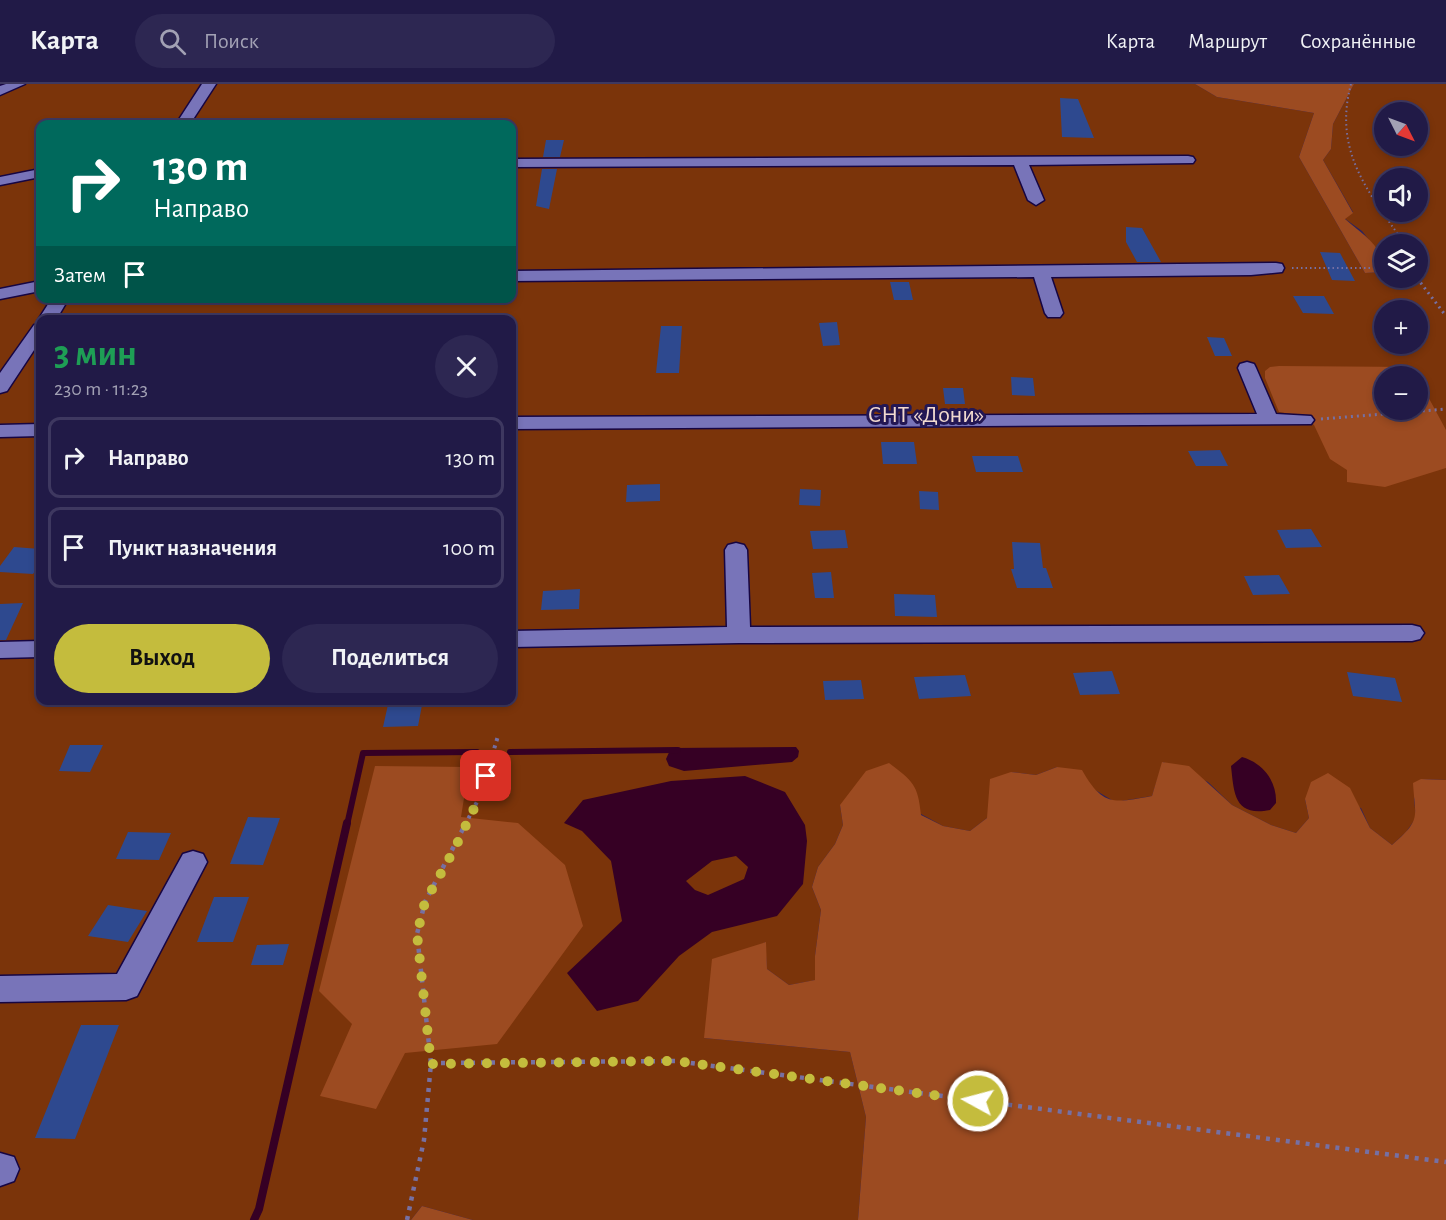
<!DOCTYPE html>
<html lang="ru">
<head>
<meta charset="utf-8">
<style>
  :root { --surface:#211a47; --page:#2d2752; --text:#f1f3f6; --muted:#a2a1b4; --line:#3e3860; --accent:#c4bc3d }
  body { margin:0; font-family:"Alegreya Sans",sans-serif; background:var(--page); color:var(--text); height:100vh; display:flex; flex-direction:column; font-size:22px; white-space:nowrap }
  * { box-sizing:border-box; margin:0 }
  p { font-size:20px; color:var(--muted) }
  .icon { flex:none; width:33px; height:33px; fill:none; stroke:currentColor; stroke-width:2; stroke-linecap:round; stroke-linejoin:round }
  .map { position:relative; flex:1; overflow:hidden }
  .sheet { position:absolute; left:36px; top:231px; width:480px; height:390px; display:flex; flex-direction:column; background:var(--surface); border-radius:12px; box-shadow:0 3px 9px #0003,0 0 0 2px var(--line) }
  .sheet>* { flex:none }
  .banner { position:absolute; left:36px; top:36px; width:480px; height:183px; border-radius:12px; box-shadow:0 3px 9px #0003,0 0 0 2px var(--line); background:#00695c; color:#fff; overflow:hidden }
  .needle { width:39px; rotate:132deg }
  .fabs { position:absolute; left:1374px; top:18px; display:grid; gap:12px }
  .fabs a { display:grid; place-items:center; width:54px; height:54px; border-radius:50%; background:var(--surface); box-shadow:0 3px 9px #0003,0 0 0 2px var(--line); font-size:30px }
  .pin { position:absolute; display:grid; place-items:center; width:51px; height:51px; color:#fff; margin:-26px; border-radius:12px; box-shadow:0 3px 9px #0006 }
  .me { position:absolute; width:66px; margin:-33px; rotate:277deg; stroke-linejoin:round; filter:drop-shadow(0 0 4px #0008) }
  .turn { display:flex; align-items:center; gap:21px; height:126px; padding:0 18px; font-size:27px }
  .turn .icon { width:78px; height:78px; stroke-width:2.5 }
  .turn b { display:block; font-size:42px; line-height:51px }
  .then { display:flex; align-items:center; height:57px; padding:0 18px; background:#0003; gap:12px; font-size:22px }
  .round { display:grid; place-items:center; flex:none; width:63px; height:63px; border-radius:32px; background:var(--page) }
  .overview { display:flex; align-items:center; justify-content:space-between; height:102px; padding:0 18px }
  h1 { font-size:36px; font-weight:600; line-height:45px; color:#1e9e55 }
  .primary-button { display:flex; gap:12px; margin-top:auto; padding:12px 18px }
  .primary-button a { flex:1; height:69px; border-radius:36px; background:var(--accent); color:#111; font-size:24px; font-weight:600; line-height:69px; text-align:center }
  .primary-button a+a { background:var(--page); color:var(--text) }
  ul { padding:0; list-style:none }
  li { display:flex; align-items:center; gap:18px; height:81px; margin:0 12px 9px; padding:0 6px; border:3px solid var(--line); border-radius:12px }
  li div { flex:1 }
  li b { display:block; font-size:22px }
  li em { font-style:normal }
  header { display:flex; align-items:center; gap:36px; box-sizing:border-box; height:84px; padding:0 30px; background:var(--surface); border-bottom:2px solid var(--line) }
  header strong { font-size:28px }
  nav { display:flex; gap:33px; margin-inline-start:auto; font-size:21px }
  .search { width:420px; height:54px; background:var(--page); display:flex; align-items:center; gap:15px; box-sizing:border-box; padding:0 21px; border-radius:33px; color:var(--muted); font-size:22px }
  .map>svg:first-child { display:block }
</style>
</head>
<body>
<header>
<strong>Карта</strong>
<div class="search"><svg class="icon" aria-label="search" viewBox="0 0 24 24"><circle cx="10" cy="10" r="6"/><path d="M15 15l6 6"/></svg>Поиск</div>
<nav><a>Карта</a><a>Маршрут</a><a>Сохранённые</a></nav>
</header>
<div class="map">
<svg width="1446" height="1136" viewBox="0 0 1446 1136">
  <rect width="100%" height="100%" fill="#2c225f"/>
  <path fill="#7b340a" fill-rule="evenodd" d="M 23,0 L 1195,0 L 1217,13 L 1314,29 L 1299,73 L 1365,189 L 1384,188 L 1384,194 L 1418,194 L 1418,160 L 1384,160 L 1384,175 L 1362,147 L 1344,134 L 1353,128 L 1323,76 L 1331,65 L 1333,40 L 1354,0 L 1446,0 L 1446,696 L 1421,695 L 1414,715 L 1416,734 L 1406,748 L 1392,761 L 1370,744 L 1361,724 L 1305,715 L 1309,734 L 1296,749 L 1271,741 L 1232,721 L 1208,698 L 1163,678 L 1152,712 L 1115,718 L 1057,683 L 1036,691 L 1011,688 L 987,734 L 970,747 L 943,742 L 921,730 L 840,721 L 843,741 L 835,760 L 818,783 L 812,803 L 821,826 L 815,872 L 816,896 L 789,901 L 767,885 L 765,858 L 704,954 L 850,968 L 866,1033 L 858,1136 L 473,1136 L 422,1122 L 411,1136 L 0,1136 L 0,9 ZM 1384,28 L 1418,28 L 1418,62 L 1384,62 ZM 40,40 L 512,40 L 512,214 L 40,214 ZM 1384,94 L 1418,94 L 1418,128 L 1384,128 ZM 1384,226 L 1418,226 L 1418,260 L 1384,260 ZM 40,236 L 512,236 L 512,616 L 40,616 ZM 1384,292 L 1418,292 L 1418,326 L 1384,326 Z"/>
  <path fill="#9c4b21" d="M 1195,0 L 1354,0 L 1333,40 L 1331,65 L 1323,76 L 1353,129 L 1345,135 C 1362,150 1385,163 1384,188 L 1365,189 L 1299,73 L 1314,29 L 1217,13 Z
    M 1279,282 L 1412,283 L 1417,292 L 1384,292 L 1384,326 L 1418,326 L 1418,294 L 1446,346 L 1446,384 L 1385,403 L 1347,398 L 1347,386 L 1330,375 L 1314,341 L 1304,332 L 1279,328 L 1265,294 L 1265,287 L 1270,283 Z
    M 1162,678 L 1189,682 L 1232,721 L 1271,741 L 1296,749 L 1309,734 L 1305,715 L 1311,698 L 1328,689 L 1350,704 L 1370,744 L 1392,761 C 1422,735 1415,734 1413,699 L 1421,695 L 1446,696 L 1446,1136 L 858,1136 L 866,1033 L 850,968 L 704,954 L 712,875 L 766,858 L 767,885 L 789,901 L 815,896 L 815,872 L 821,826 L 812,803 L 818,783 L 835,760 L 843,741 L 840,721 L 866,687 L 889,679 C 913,697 918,701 921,731 L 943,742 L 970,747 L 987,734 L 990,695 L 1011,688 L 1036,691 L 1057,683 L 1082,686 C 1103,723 1114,719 1152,712 Z
    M 375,682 L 469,683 L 461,733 L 518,739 L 565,781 L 583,842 L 497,960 L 405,969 L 376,1025 L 320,1012 L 352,940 L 319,907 Z
    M 422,1122 L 473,1136 L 411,1136 Z"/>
  <path fill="#360024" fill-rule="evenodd" d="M 796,663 L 799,667 L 798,673 L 792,678 L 684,687 L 669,682 L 666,675 L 671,664 Z
    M 1242,673 C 1263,679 1277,697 1276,719 L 1270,726 C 1234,733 1234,709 1231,682 Z
    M 745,692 L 785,708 L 805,741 L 807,757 L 803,800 L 777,832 L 712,848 L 679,872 L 638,917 L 597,927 L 567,889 L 622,837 L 611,777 L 582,747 L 564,739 L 583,716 L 671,697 ZM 736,772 L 748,783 L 744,795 L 708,811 L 695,806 L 686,797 L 712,777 Z"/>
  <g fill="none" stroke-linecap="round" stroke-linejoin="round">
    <path stroke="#360024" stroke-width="6" d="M 510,668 L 678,666
      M 347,741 L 363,669 L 477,668"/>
    <path stroke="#360024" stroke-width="8" d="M 254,1136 L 259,1125 L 347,739"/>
  </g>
  <path fill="#2e498f" d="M 1060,14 L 1078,15 L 1094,54 L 1062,53 Z
    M 546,56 L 564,56 L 560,73 L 543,73 Z
    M 542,85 L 557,85 L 549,125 L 536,122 Z
    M 1126,143 L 1142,144 L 1161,178 L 1137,178 L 1126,158 Z
    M 1320,168 L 1340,169 L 1355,197 L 1332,196 Z
    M 890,198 L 909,198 L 913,216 L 894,216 Z
    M 1293,212 L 1324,212 L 1334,230 L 1303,229 Z
    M 837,238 L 840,261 L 823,262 L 819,239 Z
    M 661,242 L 682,242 L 679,289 L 656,289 Z
    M 1207,253 L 1224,254 L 1232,272 L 1215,272 Z
    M 1011,293 L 1033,294 L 1035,312 L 1012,311 Z
    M 943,304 L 963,304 L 965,320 L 945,320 Z
    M 881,358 L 914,358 L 917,380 L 883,380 Z
    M 1220,366 L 1228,382 L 1196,382 L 1188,367 Z
    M 972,372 L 1018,372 L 1023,388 L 976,388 Z
    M 660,400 L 660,417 L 626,418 L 627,401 Z
    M 800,405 L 821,406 L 820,422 L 799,421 Z
    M 919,407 L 938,408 L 939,426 L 920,425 Z
    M 1311,445 L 1322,463 L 1286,464 L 1277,446 Z
    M 845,446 L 848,464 L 813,465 L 810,447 Z
    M 1012,458 L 1040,459 L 1043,484 L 1046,484 L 1053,504 L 1017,504 L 1011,485 L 1014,485 Z
    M 14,463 L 40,465 L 40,480 L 33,490 L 0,488 L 0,482 Z
    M 831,488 L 834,514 L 815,514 L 812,489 Z
    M 1279,491 L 1290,510 L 1253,511 L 1244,492 Z
    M 580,505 L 579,525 L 541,526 L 543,507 Z
    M 894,510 L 935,511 L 937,533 L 895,532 Z
    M 23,519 L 6,556 L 0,556 L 0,520 Z
    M 1112,587 L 1120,610 L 1080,611 L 1073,589 Z
    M 1347,588 L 1395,594 L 1402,618 L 1353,612 Z
    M 965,591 L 971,612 L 919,615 L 914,593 Z
    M 861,596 L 864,615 L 825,616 L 823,597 Z
    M 389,616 L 423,616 L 418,642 L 383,643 Z
    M 70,661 L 103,661 L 90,688 L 59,687 Z
    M 248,733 L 280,734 L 263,781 L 230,780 Z
    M 128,748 L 171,749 L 159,776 L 116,775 Z
    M 214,813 L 249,813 L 233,858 L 197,858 Z
    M 108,821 L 147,827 L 128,858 L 88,852 Z
    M 289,860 L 283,881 L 251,881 L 257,861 Z
    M 81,941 L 119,941 L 75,1055 L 35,1054 Z"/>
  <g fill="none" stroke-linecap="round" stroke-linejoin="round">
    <defs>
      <path id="minor" d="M 6,0 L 25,0 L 0,11 L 0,2 Z
        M 202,0 L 216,0 L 190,40 L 176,40 Z
        M 1188,72 L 1193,73 L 1195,76 L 1193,79 L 1029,81 L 1044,116 L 1036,121 L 1028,116 L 1014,81 L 512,83 L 512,75 Z
        M 40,85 L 40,93 L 0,101 L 0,93 Z
        M 1276,179 L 1282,180 L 1284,184 L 1282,188 L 1251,191 L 1051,193 L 1063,229 L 1060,233 L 1048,233 L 1045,229 L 1034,193 L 512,197 L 512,187 Z
        M 40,197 L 40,207 L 0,215 L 0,205 Z
        M 52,214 L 69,214 L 56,236 L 40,236 L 40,239 L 38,236 Z
        M 40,240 L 40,257 L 7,307 L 0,309 L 0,289 L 34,241 Z
        M 1247,278 L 1254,280 L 1256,284 L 1276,330 L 1311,332 L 1314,336 L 1311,340 L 512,345 L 512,333 L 1257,330 L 1238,284 L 1240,280 Z
        M 40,340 L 40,352 L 0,353 L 0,341 Z
        M 736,459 L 744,461 L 747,466 L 750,543 L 1412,541 L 1420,543 L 1424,549 L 1420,555 L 1412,557 L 739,559 L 512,563 L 512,547 L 727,543 L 725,466 L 728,461 Z
        M 40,557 L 40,573 L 0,574 L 0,558 Z
        M 193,767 L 203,770 L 207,778 L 137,912 L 126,916 L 0,918 L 0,892 L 117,890 L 183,770 Z
        M 0,1069 L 14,1073 L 19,1085 L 14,1097 L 0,1102 Z"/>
    </defs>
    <use href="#minor" stroke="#160542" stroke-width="3"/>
    <path stroke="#7670a3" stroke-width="2" stroke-dasharray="1.5 3" stroke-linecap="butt" d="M 1351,0 C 1333,67 1368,108 1405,160
      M 1418,178 L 1421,183 L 1418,183
      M 1292,184 L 1384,184"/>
    <path stroke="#7670a3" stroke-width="3" stroke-dasharray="2 4" stroke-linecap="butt" d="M 1417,194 L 1446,232
      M 1321,335 L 1446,325"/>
    <path stroke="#7670a3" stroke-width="4" stroke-dasharray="3 4.5" stroke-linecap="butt" d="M 465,741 L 480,712 L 498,652"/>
    <path stroke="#7670a3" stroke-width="4.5" stroke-dasharray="4 6" stroke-linecap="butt" d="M 431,979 L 675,977 L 1446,1078
      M 407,1136 L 424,1056 L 431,979 L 417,850 L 425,818 L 466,739"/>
    <use href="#minor" fill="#7874b9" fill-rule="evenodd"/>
  </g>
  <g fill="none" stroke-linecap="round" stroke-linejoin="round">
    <path stroke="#c4bc3d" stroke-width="10" stroke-dasharray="0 18" d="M 486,692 L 480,712 L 455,764 L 425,818 L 417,850 L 431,980 L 675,977 L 978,1017"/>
  </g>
  <g text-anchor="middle" stroke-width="6" stroke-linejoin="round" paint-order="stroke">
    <g font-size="24" fill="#f1d9cf" stroke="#231754">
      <text x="926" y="338">СНТ «Дони»</text>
    </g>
  </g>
</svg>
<div class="fabs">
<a><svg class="needle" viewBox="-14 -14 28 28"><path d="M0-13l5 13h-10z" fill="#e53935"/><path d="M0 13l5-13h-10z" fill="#a2a1b4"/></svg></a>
<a><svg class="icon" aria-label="sound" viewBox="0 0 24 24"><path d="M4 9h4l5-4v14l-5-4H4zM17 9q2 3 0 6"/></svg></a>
<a><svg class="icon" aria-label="layers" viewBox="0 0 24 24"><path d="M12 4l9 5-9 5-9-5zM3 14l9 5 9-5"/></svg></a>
<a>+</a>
<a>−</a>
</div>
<div class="pin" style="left:486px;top:692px;background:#d93025"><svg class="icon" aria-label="arrive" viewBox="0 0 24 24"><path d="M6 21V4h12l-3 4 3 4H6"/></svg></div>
<svg class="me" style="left:978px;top:1017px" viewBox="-20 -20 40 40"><circle r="17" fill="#c4bc3d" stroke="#fff" stroke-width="3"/><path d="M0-11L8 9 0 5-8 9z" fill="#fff"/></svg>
<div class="banner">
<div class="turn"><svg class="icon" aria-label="right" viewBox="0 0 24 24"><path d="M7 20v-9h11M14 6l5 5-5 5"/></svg><div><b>130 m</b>Направо</div></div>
<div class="then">Затем<svg class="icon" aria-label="arrive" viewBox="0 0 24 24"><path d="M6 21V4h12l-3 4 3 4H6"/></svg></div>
</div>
<section class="sheet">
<div class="overview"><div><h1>3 мин</h1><p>230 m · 11:23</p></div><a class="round"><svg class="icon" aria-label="close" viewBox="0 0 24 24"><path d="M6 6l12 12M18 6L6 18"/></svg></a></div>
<ul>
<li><svg class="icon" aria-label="right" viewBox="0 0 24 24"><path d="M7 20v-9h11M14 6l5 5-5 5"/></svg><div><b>Направо</b></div><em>130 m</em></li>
<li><svg class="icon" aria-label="arrive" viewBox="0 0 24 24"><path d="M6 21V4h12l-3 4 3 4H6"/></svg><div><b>Пункт назначения</b></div><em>100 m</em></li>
</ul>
<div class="primary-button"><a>Выход</a><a>Поделиться</a></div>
</section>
</div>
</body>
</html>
